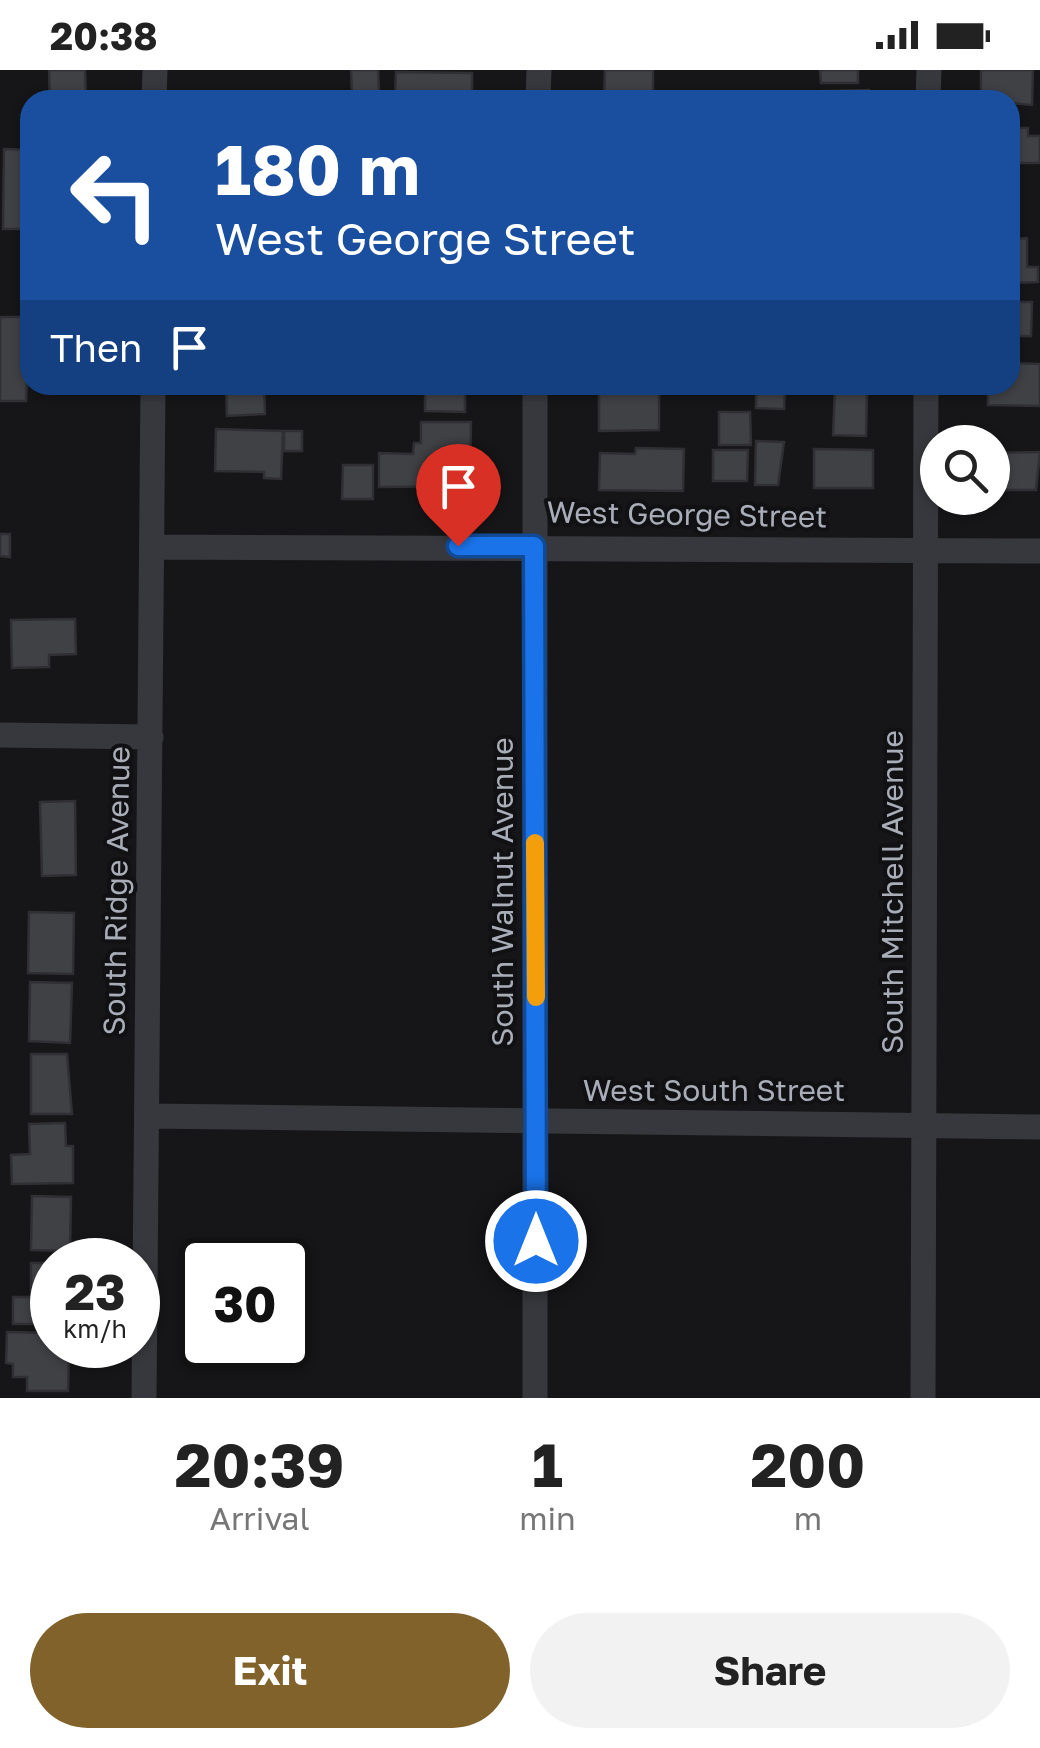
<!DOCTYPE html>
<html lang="en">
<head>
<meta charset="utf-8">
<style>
  :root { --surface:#fff; --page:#f2f2f2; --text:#222; --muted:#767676; --accent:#80622a }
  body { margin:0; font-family:"Golos Text",sans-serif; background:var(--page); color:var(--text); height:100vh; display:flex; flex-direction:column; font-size:38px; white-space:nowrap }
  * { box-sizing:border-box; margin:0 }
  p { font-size:32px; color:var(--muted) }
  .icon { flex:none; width:55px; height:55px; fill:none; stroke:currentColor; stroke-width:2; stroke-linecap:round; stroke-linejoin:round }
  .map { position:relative; height:1328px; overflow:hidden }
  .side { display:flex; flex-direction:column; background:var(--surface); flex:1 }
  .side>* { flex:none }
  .hud { position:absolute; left:20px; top:20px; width:1000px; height:305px; border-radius:30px; box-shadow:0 2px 8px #0004; background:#1a4fa0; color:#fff; overflow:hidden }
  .tools { position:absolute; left:920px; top:355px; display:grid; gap:20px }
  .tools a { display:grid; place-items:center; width:90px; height:90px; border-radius:50%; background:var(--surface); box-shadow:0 2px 8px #0004; font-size:50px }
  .speed { position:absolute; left:30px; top:1168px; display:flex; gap:20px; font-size:50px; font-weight:700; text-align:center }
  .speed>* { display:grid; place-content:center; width:130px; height:130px; border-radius:50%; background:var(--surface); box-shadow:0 2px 8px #0004; line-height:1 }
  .speed small { font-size:25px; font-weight:400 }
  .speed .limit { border:5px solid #111; border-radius:15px; background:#fff; color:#111 }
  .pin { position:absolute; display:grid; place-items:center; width:85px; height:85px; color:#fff; margin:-102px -42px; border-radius:50% 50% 50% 0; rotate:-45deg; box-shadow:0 0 10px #0007 }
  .pin .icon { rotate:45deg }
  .me { position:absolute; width:110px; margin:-55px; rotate:0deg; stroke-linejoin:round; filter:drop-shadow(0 0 8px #0008) }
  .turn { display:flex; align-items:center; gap:35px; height:210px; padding:0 30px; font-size:45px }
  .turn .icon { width:130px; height:130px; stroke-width:2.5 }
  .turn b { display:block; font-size:70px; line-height:85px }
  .then { display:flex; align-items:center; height:95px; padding:0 30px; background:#0003; gap:20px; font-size:38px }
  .eta { display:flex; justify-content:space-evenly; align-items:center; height:170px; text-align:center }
  .eta b { font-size:60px; font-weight:700; line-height:70px }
  .action { display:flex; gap:20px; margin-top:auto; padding:20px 30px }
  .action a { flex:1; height:115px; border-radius:60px; background:var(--accent); color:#fff; font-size:40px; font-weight:700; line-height:115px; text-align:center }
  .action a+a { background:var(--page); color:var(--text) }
  .status { display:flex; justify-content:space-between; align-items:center; height:70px; padding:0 50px; background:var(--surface); direction:ltr }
  .status svg { height:28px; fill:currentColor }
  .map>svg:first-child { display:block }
</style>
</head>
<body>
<div class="status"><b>20:38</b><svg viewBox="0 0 49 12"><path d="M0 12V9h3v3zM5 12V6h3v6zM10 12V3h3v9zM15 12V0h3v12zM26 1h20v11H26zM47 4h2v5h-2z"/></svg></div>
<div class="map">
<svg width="1040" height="1328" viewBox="0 0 1040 1328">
  <rect width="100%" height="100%" fill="#161618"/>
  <path fill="#404145" stroke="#303034" stroke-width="2.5" d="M 49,0 L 85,0 L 86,30 L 50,30 Z
    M 351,0 L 378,0 L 379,22 L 352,23 Z
    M 605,0 L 653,0 L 653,30 L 604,30 Z
    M 820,0 L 858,0 L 858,13 L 821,13 Z
    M 981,0 L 1033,0 L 1032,35 L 981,30 Z
    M 396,2 L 472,3 L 472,30 L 395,30 Z
    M 869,20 L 869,30 L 822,30 L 822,21 Z
    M 1010,58 L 1028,58 L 1028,66 L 1040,66 L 1040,93 L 1010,93 Z
    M 4,79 L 30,80 L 30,159 L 3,159 Z
    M 1010,108 L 1014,108 L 1013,157 L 1010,157 Z
    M 1027,168 L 1027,197 L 1038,197 L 1038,212 L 1010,213 L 1010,169 Z
    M 1010,232 L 1032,232 L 1031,266 L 1010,266 Z
    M 0,247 L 30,247 L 26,331 L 0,331 Z
    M 1010,293 L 1040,294 L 1040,336 L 988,335 L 988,318 L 980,315 L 1010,315 Z
    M 264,315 L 265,344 L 227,346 L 226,317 L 218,315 Z
    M 425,315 L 465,315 L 465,342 L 425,341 Z
    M 756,315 L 785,315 L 784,339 L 756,338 Z
    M 835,320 L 867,321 L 866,366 L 833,365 Z
    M 599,323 L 659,323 L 659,360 L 599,361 Z
    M 719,342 L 750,342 L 751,375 L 719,375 Z
    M 421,352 L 471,352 L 470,416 L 379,417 L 379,383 L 413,384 L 414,373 L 421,373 Z
    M 216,359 L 283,361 L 281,409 L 264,408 L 264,402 L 215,401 Z
    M 284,361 L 302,361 L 302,381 L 284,381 Z
    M 756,371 L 784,372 L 778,415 L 755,415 Z
    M 636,378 L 684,379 L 683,421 L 599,420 L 600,383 L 635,384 Z
    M 814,379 L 873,380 L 873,418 L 814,418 Z
    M 713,380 L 748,380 L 747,411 L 713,411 Z
    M 1040,382 L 1036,420 L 992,420 L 992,383 Z
    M 343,395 L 373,395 L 373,429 L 342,429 Z
    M 0,464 L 10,464 L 10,487 L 0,486 Z
    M 75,549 L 76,584 L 49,585 L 49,597 L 12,598 L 11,550 Z
    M 75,731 L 76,805 L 42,806 L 40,732 Z
    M 29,842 L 74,843 L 73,904 L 28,903 Z
    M 30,912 L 72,913 L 70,973 L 29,971 Z
    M 31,984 L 67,984 L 72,1044 L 31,1044 Z
    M 65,1053 L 66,1076 L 73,1076 L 73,1113 L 12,1114 L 11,1085 L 30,1084 L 29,1054 Z
    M 32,1126 L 71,1127 L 70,1181 L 31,1180 Z
    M 31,1193 L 52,1193 L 52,1254 L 13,1254 L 13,1227 L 31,1227 Z
    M 7,1262 L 52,1263 L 52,1275 L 69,1275 L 68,1321 L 27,1321 L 27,1307 L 13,1307 L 13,1294 L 6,1293 Z"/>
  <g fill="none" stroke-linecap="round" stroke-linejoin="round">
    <path stroke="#37383d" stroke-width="25" d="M 154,30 L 155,0
      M 538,30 L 539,0
      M 928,30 L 929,0
      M 153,477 L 1040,481
      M 0,665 L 151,667
      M 147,1046 L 1040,1057
      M 144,1328 L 153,315
      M 535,1328 L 535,315
      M 923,1328 L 926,315"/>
  </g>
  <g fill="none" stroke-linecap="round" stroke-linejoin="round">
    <defs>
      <path id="route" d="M 458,476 L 534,476 L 536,1171"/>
    </defs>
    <use href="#route" stroke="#114b97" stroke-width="25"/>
    <use href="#route" stroke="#1a73e8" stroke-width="18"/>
    <path stroke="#f59e0b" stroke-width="18" d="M 535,773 L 536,927"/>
  </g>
  <g text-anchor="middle" stroke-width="8" stroke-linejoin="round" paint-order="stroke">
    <g font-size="30" fill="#a8adb8" stroke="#111113">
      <text transform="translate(687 445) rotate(1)" y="10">West George Street</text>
      <text transform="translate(117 821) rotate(-89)" y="10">South Ridge Avenue</text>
      <text transform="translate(503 822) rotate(-90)" y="10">South Walnut Avenue</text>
      <text transform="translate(893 822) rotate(-90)" y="10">South Mitchell Avenue</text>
      <text x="714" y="1031">West South Street</text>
    </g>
  </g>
</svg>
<div class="tools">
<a><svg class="icon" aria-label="search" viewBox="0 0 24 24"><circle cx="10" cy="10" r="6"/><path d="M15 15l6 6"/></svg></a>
</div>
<div class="speed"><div>23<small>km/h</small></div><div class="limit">30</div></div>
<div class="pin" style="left:458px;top:476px;background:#d93025"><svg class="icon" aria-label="arrive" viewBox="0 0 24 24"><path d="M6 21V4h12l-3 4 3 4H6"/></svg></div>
<svg class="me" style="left:536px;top:1171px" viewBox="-20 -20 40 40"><circle r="17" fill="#1a73e8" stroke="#fff" stroke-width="3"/><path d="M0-11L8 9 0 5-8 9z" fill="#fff"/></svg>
<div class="hud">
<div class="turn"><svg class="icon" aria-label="left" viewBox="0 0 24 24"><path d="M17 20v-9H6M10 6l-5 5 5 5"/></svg><div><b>180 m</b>West George Street</div></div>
<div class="then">Then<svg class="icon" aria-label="arrive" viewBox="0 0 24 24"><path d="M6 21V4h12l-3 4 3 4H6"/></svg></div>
</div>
</div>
<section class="side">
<div class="eta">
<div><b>20:39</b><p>Arrival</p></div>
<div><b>1</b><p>min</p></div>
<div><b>200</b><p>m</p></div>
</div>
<div class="action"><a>Exit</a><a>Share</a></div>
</section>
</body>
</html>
